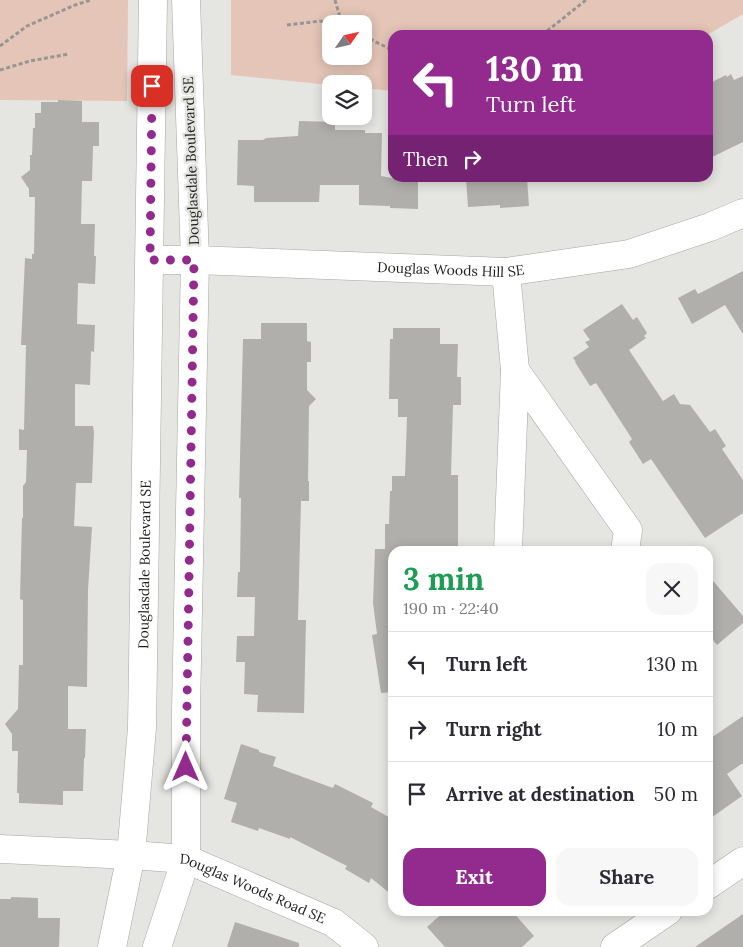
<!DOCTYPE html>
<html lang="en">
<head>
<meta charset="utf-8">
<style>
  :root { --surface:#fff; --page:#f7f7f7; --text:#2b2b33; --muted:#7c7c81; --line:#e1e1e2; --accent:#932b8f }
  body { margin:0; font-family:Lora,serif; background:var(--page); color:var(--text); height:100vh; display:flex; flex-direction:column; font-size:19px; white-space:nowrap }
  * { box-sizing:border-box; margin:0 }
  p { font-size:16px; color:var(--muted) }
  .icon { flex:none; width:28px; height:28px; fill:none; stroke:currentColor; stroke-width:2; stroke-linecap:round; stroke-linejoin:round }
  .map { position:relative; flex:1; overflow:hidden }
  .side { position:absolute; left:388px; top:546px; width:325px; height:370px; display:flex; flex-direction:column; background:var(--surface); border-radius:15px; box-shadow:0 2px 12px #0003 }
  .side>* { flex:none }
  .hud { position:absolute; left:388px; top:30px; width:325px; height:152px; border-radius:15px; box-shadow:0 2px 12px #0003; background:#932b8f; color:#fff; overflow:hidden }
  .needle { width:32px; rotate:56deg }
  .fabs { position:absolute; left:322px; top:15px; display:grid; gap:10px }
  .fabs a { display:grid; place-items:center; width:50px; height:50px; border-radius:10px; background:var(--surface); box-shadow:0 2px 12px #0003; font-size:25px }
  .pin { position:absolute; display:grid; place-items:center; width:42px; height:42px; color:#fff; margin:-21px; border-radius:10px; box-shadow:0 2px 8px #0006 }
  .me { position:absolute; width:55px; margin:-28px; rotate:0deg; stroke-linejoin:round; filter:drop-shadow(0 0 4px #0008) }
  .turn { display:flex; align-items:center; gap:18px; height:105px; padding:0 15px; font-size:22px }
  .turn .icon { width:65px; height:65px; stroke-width:2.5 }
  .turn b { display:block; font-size:35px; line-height:42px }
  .then { display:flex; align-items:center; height:48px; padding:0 15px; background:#0003; gap:10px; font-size:19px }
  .round { display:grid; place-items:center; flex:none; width:52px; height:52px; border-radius:15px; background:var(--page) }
  .summary { display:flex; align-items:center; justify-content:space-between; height:85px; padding:0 15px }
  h1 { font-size:30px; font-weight:800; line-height:38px; color:#1e9e55 }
  .cta { display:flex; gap:10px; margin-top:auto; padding:10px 15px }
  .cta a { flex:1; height:58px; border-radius:15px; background:var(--accent); color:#fff; font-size:20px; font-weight:800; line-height:58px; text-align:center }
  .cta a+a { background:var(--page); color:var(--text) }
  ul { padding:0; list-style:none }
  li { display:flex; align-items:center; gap:15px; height:65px; padding:0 15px; border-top:1px solid var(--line) }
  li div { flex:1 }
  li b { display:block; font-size:19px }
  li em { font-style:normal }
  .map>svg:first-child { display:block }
</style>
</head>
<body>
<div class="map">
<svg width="743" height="947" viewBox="0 0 743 947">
  <rect width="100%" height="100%" fill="#e5e5e1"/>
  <path fill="#e4c5b7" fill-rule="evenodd" d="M 0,0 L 128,0 L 127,101 L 0,100 Z
    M 231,0 L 743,0 L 743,14 L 707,35 L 392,35 L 392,91 L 364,88 L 364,84 L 331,84 L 331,85 L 231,75 ZM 331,24 L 364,24 L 364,56 L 331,56 Z"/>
  <path fill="#b1afac" d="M 731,74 L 734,80 L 743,76 L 743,142 L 708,159 L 708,84 L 726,75 L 727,77 Z
    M 58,100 L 82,101 L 82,122 L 99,122 L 99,146 L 93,146 L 92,181 L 82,181 L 81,224 L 95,224 L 94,256 L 96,256 L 95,284 L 78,283 L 77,324 L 95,325 L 94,352 L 91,351 L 90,385 L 75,384 L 75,426 L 93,426 L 94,432 L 92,483 L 76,483 L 74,526 L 92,527 L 88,590 L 87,687 L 68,686 L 68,729 L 86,729 L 85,758 L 84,758 L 83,791 L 63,791 L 63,805 L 19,803 L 19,793 L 17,793 L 18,751 L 12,751 L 12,734 L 5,724 L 18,709 L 19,665 L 23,665 L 23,600 L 20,599 L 22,518 L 23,518 L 23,486 L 26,482 L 27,450 L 19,450 L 19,429 L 24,430 L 26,345 L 21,345 L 25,258 L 32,259 L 32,254 L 34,254 L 35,197 L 29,197 L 29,189 L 21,177 L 30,170 L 30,155 L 32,155 L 33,128 L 35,128 L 35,113 L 41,113 L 41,102 L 58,102 Z
    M 299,121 L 335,122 L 335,130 L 365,130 L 365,133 L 382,133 L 381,176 L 392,178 L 418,178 L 418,209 L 390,208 L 390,206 L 359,205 L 359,185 L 320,185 L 319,202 L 254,202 L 254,186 L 237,185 L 238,140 L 263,140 L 266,138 L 298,136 Z
    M 466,178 L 527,178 L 529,206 L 500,208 L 500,205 L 468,207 Z
    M 743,271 L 743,334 L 725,305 L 692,324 L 678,298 L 695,289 L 698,294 Z
    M 622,304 L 633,320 L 637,317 L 647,333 L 644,336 L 646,338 L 629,350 L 663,401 L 674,394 L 680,404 L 690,405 L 710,432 L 715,429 L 726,446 L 722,449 L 743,480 L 743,513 L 705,538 L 651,459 L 643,464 L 629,442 L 632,439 L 596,383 L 590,386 L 575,362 L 576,362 L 573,358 L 589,347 L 585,342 L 590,340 L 583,330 Z
    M 261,323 L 307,323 L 307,341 L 311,342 L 311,362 L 307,362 L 307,390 L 316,399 L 309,406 L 308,481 L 309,481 L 309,501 L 301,501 L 298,620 L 306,620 L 304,713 L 257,712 L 258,695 L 244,694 L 245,662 L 236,662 L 237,636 L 254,636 L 255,597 L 237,597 L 238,572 L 240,572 L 241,498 L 239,498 L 243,339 L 261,339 Z
    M 393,328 L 440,328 L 440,344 L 458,344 L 457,377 L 461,377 L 461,405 L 453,405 L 451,475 L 458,475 L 458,551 L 392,551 L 392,692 L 381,693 L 372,635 L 377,634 L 373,603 L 375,549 L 385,549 L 385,524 L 389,524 L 390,491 L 392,491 L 392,476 L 405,476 L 407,417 L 398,417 L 398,399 L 389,399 L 390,339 L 393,339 Z
    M 708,575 L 743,616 L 743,623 L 717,645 L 708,634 Z
    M 743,716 L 743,763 L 727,774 L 742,796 L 708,820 L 708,740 Z
    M 241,744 L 259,750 L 259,752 L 276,757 L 273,766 L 333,788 L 335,784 L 373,803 L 371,807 L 392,819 L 392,895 L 371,878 L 369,883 L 345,869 L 347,866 L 290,837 L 290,839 L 259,828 L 258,831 L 231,822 L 237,803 L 224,799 Z
    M 11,897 L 38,898 L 38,918 L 60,918 L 59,947 L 0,947 L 0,899 L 11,899 Z
    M 445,911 L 512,911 L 534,936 L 522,947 L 445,947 L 427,927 Z
    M 743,914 L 743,947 L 695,947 Z
    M 235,922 L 299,943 L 299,947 L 227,947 Z"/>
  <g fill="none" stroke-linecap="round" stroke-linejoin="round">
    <defs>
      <g id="minor">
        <path id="s1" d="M 150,260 L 195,260 L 506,272 L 629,254 L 710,227 L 743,213"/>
        <path d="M 506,272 L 515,370 L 508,551"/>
        <path d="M 515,370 L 628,530 L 625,551"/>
        <path id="s2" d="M 0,849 L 131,855 L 186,859 L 334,923 L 364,947"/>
        <path d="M 708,885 L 743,861"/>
        <path d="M 615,947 L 668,911"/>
      </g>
      <g id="tertiary">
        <path id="s3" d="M 112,947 L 131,855 L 142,728 L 153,0"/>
        <path d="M 157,947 L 186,859 L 186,711 L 195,260 L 186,0"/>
      </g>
    </defs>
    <use href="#minor" stroke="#a7a6a2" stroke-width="29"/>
    <use href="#tertiary" stroke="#a7a6a2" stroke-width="29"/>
    <path stroke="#969693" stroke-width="3" stroke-dasharray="4 2.5" stroke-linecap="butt" d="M 335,0 L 342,24
      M 287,25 L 320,21 L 333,24
      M 542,35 L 586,0
      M 364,36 L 392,50
      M 0,46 L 27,26 L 75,5 L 91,0
      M 0,70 L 30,61 L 69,54"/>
    <use href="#minor" stroke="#fff" stroke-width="28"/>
    <use href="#tertiary" stroke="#fff" stroke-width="28"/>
  </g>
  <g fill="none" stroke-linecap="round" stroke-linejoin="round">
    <path stroke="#932b8f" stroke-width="9" stroke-dasharray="0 16.2" d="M 152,86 L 150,260 L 194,260 L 186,767"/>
  </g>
  <g text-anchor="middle" stroke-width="5" stroke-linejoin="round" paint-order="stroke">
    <g font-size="14" fill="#1d1d1b" stroke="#e5e5e1">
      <text transform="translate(191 161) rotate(-92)" y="5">Douglasdale Boulevard SE</text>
      <text dy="5" stroke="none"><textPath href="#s1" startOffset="301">Douglas Woods Hill SE</textPath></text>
      <text dy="5" stroke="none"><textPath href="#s3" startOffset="385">Douglasdale Boulevard SE</textPath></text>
      <text dy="5" stroke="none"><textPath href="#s2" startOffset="259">Douglas Woods Road SE</textPath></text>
    </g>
  </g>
</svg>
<div class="fabs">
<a><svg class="needle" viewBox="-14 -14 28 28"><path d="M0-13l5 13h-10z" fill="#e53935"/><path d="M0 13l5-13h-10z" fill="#7c7c81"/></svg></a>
<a><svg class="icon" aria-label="layers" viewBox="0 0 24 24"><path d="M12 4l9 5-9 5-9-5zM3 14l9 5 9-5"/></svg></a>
</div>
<div class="pin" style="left:152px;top:86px;background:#d93025"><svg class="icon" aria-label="arrive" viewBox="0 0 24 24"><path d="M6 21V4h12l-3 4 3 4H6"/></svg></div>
<svg class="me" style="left:186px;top:767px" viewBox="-20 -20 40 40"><path d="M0-17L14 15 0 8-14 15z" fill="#932b8f" stroke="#fff" stroke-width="4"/></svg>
<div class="hud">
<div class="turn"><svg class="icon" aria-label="left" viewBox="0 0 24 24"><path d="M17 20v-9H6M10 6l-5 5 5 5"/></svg><div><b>130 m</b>Turn left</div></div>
<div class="then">Then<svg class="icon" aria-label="right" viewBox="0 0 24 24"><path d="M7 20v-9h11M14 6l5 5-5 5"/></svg></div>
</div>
<section class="side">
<div class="summary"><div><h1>3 min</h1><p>190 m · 22:40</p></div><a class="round"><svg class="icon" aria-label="close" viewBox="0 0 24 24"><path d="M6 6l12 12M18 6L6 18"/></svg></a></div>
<ul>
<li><svg class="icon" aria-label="left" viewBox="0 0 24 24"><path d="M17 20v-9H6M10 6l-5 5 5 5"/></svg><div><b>Turn left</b></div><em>130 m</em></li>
<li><svg class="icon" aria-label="right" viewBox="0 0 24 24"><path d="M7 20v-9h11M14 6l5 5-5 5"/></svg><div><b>Turn right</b></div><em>10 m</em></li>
<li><svg class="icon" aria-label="arrive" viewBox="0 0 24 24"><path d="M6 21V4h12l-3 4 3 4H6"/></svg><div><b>Arrive at destination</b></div><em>50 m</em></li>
</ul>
<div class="cta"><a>Exit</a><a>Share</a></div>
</section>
</div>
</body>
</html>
